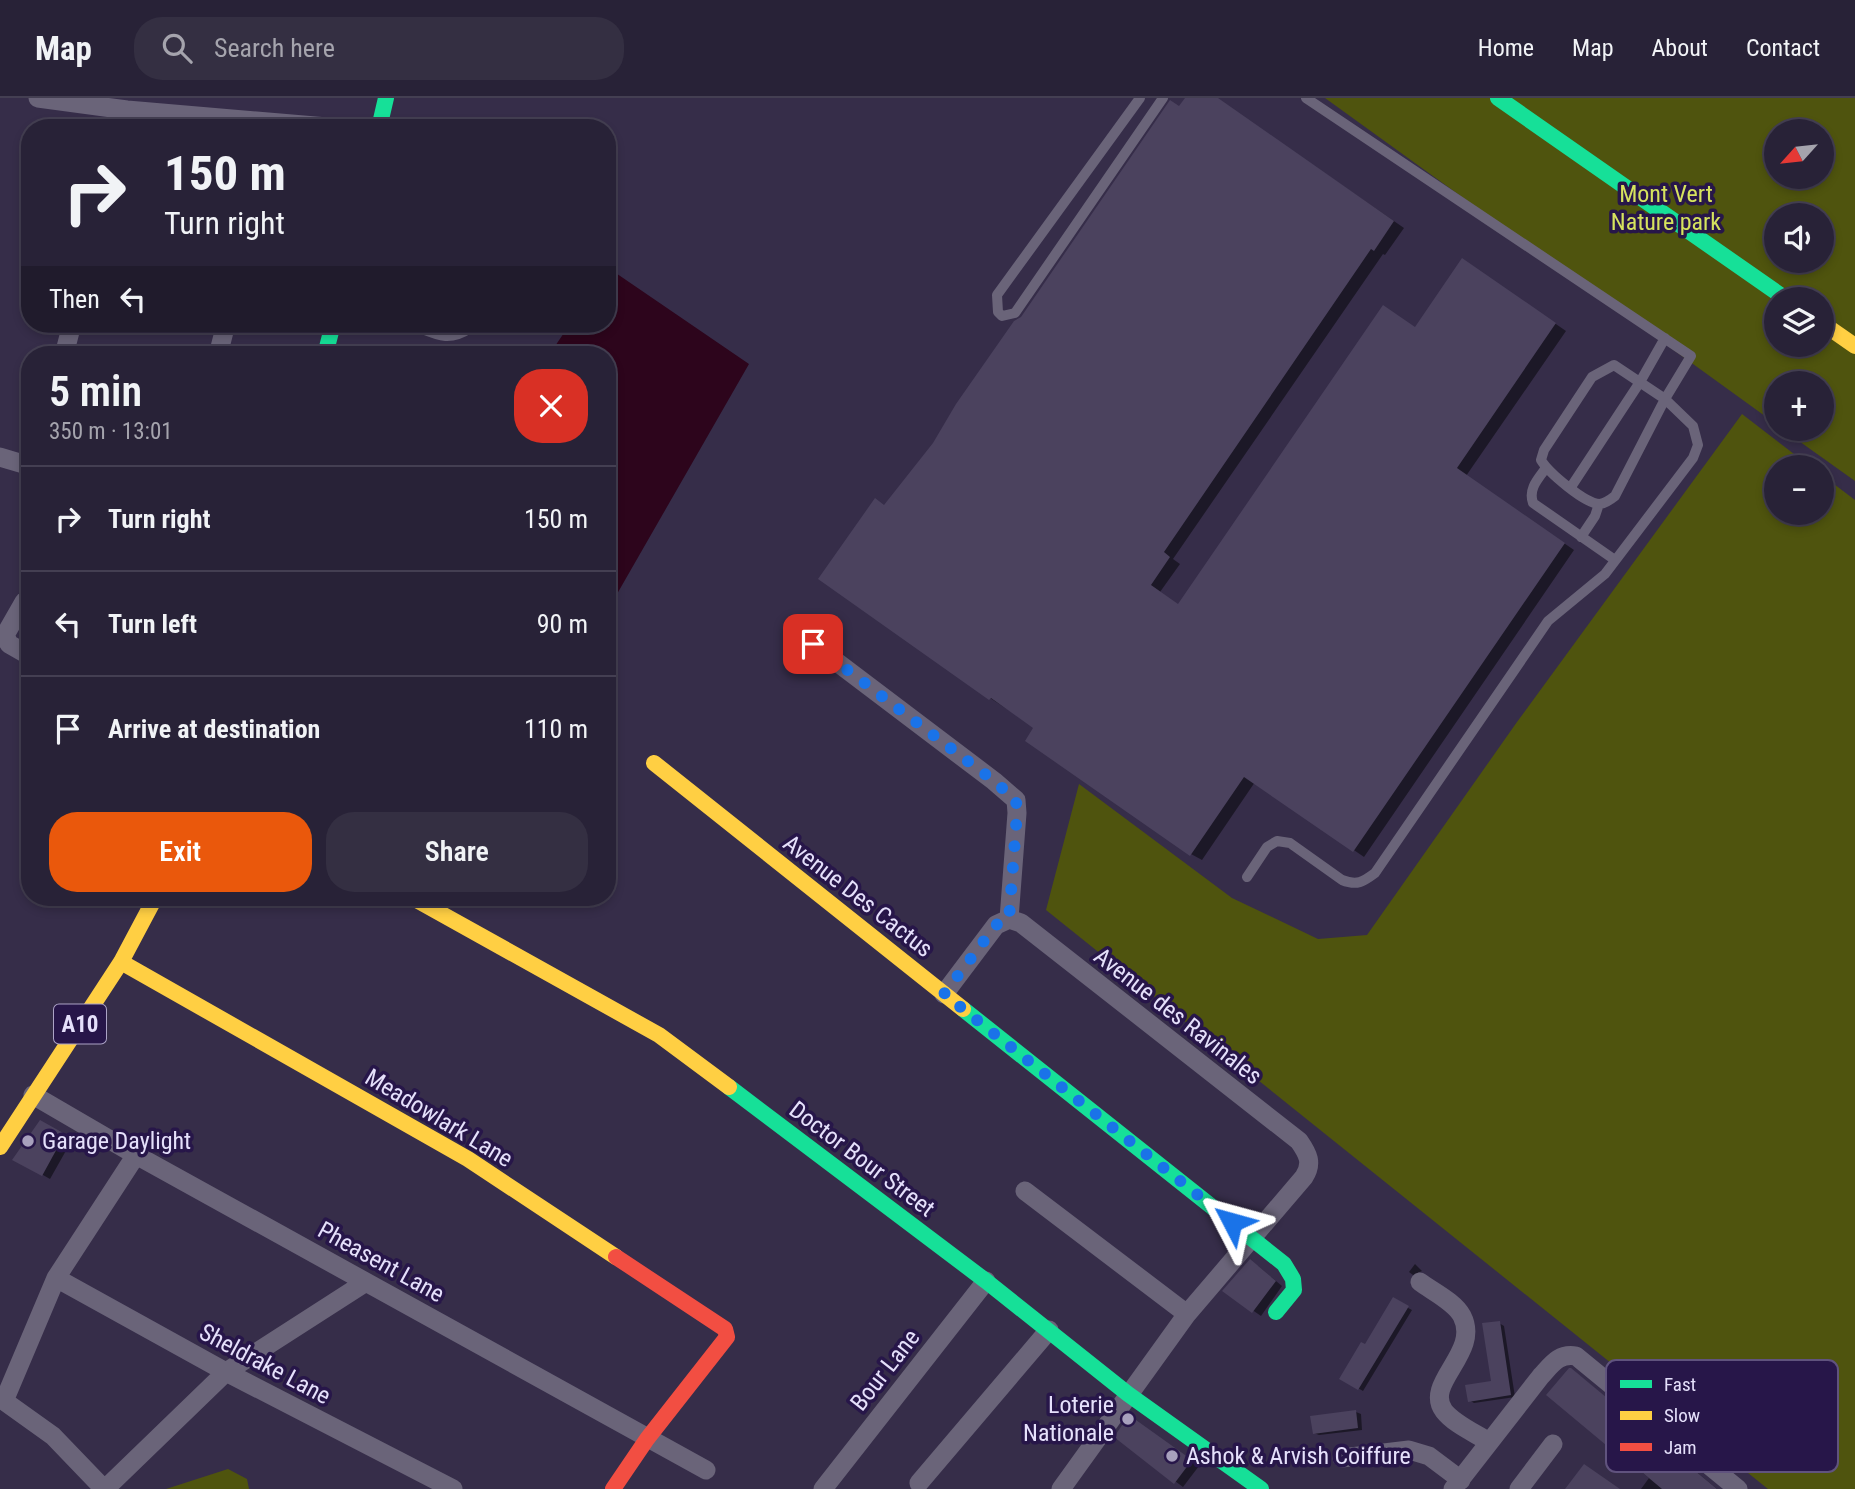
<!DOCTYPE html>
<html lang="en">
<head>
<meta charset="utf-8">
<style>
  :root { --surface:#282237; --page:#342f42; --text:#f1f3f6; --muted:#a5a4ad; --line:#443f52; --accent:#ea580c }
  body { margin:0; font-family:"Roboto Condensed",sans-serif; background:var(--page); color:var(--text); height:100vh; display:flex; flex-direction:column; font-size:26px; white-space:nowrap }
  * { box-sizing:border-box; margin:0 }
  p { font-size:23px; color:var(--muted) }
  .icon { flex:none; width:38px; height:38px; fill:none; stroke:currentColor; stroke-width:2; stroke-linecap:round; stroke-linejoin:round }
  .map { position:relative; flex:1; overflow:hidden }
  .side { position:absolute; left:21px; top:248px; width:595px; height:560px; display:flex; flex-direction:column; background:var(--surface); border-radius:28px; box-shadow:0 4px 10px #0003,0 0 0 2px var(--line) }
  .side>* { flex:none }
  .top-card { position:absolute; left:21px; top:21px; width:595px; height:214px; border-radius:28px; box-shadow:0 4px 10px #0003,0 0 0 2px var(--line); background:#282237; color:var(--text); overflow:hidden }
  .needle { width:46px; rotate:243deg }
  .fabs { position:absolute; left:1764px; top:21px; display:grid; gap:14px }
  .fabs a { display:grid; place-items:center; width:70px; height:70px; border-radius:50%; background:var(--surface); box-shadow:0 4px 10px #0003,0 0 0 2px var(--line); font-size:35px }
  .pin { position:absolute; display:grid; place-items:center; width:60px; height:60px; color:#fff; margin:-30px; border-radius:14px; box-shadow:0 4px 10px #0006 }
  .me { position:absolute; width:77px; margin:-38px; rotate:309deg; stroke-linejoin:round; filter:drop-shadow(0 0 5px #0008) }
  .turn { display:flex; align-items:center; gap:24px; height:147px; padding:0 28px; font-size:32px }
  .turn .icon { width:91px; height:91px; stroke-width:2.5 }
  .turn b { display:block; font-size:49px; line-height:60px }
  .then { display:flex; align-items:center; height:66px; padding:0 28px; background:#0003; gap:14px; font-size:26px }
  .round { display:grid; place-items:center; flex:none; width:74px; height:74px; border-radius:28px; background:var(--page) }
  .head { display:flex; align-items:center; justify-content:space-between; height:119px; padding:0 28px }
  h1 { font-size:42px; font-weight:600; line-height:52px }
  .primary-button { display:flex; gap:14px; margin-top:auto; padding:14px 28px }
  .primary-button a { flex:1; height:80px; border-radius:28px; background:var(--accent); color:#fff; font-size:28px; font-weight:600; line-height:80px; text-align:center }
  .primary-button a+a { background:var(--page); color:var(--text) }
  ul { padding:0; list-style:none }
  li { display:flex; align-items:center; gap:21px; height:105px; padding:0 28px; border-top:2px solid var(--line) }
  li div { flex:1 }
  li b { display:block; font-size:26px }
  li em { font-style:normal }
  header { display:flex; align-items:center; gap:42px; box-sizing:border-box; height:98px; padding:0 35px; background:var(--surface); border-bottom:2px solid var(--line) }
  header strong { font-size:33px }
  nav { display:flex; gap:38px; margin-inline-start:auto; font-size:24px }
  .search { width:490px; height:63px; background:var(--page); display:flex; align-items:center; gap:18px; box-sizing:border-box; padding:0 24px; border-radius:28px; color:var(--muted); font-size:26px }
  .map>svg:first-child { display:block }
</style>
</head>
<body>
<header>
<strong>Map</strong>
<div class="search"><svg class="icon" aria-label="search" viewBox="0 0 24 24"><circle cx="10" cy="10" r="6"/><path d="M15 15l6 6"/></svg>Search here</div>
<nav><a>Home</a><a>Map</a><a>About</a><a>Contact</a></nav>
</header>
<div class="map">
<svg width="1855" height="1391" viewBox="0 0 1855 1391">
  <rect width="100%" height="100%" fill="#362d49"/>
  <path fill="#4f540e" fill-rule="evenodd" d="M 1325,0 L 1855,0 L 1855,383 L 1782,331 L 1822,331 L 1822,285 L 1776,285 L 1776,326 ZM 1776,33 L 1822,33 L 1822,79 L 1776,79 ZM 1776,117 L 1822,117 L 1822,163 L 1776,163 ZM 1776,201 L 1822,201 L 1822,247 L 1776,247 Z
    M 1742,316 L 1811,369 L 1776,369 L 1776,415 L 1822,415 L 1822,377 L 1855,402 L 1855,1391 L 1768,1391 L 1046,812 L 1079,686 L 1232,800 L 1318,841 L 1367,837 L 1517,624 Z
    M 228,1371 L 247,1381 L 249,1391 L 166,1391 Z"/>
  <path fill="#2d051c" d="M 607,169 L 749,266 L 617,496 L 607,488 L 607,257 L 549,257 L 570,226 L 607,226 Z"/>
  <path fill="#0007" d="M 1187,0 L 1216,0 L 1404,130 L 1385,157 L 1383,156 L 1173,461 L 1180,466 L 1160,494 L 1179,508 L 1416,231 L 1473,169 L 1566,233 L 1466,378 L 1574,452 L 1364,759 L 1255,684 L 1202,762 L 1191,756 L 1036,630 L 990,600 L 885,408 L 934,346 L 1022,221 Z
    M 40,1024 L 72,1042 L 50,1081 L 15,1061 Z
    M 1415,1166 L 1422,1173 L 1413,1177 L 1409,1174 Z
    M 1258,1168 L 1282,1188 L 1261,1218 L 1225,1193 Z
    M 1393,1202 L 1412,1212 L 1363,1293 L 1341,1280 L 1365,1248 Z
    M 1499,1225 L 1504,1228 L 1515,1299 L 1474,1305 L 1469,1302 L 1493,1285 Z
    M 1580,1278 L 1717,1391 L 1641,1391 L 1649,1380 L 1548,1297 Z
    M 1356,1314 L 1361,1316 L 1362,1332 L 1319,1337 L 1314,1335 Z
    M 1137,1324 L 1199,1368 L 1183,1389 L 1116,1339 Z"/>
  <path fill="#4b425e" d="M 1185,0 L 1218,0 L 1394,123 L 1374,153 L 1371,151 L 1164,454 L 1170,459 L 1151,487 L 1178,506 L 1383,207 L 1415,229 L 1462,160 L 1556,225 L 1457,370 L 1565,445 L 1353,754 L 1244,679 L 1190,758 L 1025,643 L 1033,630 L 991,600 L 989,602 L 818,481 L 875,400 L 884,407 L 933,345 L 956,306 L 1014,223 L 1021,219 L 1170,2 L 1179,8 Z
    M 40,1022 L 65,1036 L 42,1078 L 12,1062 Z
    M 1250,1161 L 1276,1183 L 1252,1215 L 1222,1193 Z
    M 1393,1199 L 1409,1208 L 1358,1292 L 1339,1281 L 1361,1244 L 1365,1246 Z
    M 1500,1223 L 1511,1297 L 1468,1304 L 1465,1287 L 1491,1283 L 1482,1225 Z
    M 1569,1270 L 1571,1270 L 1717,1391 L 1662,1391 L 1631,1365 L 1630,1367 L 1546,1297 Z
    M 1356,1312 L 1358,1330 L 1313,1336 L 1310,1318 Z
    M 1129,1317 L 1192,1362 L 1174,1386 L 1114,1339 Z
    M 1584,1366 L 1620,1391 L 1565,1391 Z"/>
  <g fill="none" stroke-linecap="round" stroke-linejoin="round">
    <path stroke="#6a6479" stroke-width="10" d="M 1140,0 L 997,197 L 998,214 L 1002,218 L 1015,215 L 1163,0
      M 1546,370 C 1538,381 1528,391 1533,405 L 1615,462
      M 1571,389 L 1640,284 L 1665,240
      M 1581,439 L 1595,418 L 1599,406
      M 1247,779 L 1267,749 L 1277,743 L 1290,745 L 1342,782 C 1357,788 1363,784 1375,775 L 1548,523 L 1605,476 L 1693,360 L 1698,347 L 1693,328 L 1665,301 L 1614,267 L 1592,279 L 1544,352 L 1541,362 C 1548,374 1585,406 1600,406 C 1606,405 1610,402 1615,398 L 1665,301 L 1691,258 L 1306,0"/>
    <path stroke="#6a6479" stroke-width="19" d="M 38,0 L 127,12 L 339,30
      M 123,30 L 127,12
      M 422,226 C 441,234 450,238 468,226
      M 64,257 L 72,226
      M 218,257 L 226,226
      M 0,359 L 30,368
      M 24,504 L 5,537 L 9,546 L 30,558
      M 813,546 L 994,683 L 1016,702 L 1017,715 L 1009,821
      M 1009,821 L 1021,825 L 1299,1043 C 1308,1056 1313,1065 1304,1079 L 1187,1216 L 1061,1391
      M 944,896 L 996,827 L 1009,821
      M 33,997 L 136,1057 L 706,1372
      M 1025,1093 L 1187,1216
      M 56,1180 L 226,1274 L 453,1391
      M 1420,1184 C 1432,1193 1455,1204 1462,1218 C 1481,1255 1423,1285 1444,1313 C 1454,1326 1475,1335 1489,1344
      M 1342,1360 L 1409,1352 L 1429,1358 L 1461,1382
      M 919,1385 L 1049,1232
      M 104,1391 L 53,1338 L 4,1303 L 56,1180 L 136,1057
      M 105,1391 L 226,1274 L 366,1184
      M 823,1391 L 986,1183
      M 1453,1391 L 1541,1278 C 1552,1266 1559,1255 1576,1258 L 1738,1391
      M 1519,1391 L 1553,1346"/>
    <path stroke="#16e098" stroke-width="16" d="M 1498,0 L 1786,201
      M 379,30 L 386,0
      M 325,257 L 333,226
      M 963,911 L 1284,1166 L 1293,1181 L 1294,1192 L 1276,1214
      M 729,989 L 986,1183 L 1128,1296 L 1261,1391"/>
    <path stroke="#ffcf43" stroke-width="16" d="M 1822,225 L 1855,248
      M 654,665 L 963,911
      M 413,800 L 659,937 L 729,989
      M 121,864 L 468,1061 L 616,1159
      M 0,1049 L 121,864 L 155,800"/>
    <path stroke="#f24e42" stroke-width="16" d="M 613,1391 L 647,1341 L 727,1239 L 725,1231 L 616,1159"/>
  </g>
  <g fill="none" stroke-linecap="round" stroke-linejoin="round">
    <path stroke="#1a73e8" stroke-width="12" stroke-dasharray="0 21.6" d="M 813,546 L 994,683 L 1016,702 L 1017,715 L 1009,821 L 996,827 L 944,896 L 1232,1124"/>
  </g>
  <g fill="#a8a1bd" stroke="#271649" stroke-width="2.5">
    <circle cx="28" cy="1043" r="7"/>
    <circle cx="1128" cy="1321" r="7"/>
    <circle cx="1172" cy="1358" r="7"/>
  </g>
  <g text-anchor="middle" stroke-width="7" stroke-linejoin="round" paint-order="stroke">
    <rect fill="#271649" stroke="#aca3c6" stroke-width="2" x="54" y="906.5" width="52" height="39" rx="5"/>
    <g font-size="23" font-weight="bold" fill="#e5e0fb">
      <text x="80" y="934">A10</text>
    </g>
    <g font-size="24" fill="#d6e35e" stroke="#271649">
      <text x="1666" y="104">Mont Vert<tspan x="1666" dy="28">Nature park</tspan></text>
    </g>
    <g font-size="24" fill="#e5e0fb" stroke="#271649">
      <text transform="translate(858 798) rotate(38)" y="8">Avenue Des Cactus</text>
      <text transform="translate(1178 918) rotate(38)" y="8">Avenue des Ravinales</text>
      <text transform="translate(439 1020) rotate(31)" y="8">Meadowlark Lane</text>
      <text transform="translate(862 1061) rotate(37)" y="8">Doctor Bour Street</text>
      <text transform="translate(381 1164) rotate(29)" y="8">Pheasent Lane</text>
      <text transform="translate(265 1266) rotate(28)" y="8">Sheldrake Lane</text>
      <text transform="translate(885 1272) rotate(-52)" y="8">Bour Lane</text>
    </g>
    <g font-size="24" fill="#e5e0fb" stroke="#271649" text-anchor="start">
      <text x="42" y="1051">Garage Daylight</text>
      <text x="1114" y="1315" text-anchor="end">Loterie<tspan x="1114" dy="28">Nationale</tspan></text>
      <text x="1186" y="1366">Ashok &amp; Arvish Coiffure</text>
    </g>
  </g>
  <rect x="1606" y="1262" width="232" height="112" rx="10" fill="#271649" stroke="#60537e" stroke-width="2"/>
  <rect x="1620" y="1282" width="32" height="8" fill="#16e098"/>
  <rect x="1620" y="1313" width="32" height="9" fill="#ffcf43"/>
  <rect x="1620" y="1345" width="32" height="8" fill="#f24e42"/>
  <g font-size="19" fill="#e5e0fb">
    <text x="1664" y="1293">Fast</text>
    <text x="1664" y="1324">Slow</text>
    <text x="1664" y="1356">Jam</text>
  </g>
</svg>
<div class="fabs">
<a><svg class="needle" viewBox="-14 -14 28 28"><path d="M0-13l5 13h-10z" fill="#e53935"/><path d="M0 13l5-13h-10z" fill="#a5a4ad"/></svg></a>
<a><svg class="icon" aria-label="sound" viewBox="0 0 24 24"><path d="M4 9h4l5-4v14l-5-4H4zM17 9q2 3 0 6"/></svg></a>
<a><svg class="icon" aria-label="layers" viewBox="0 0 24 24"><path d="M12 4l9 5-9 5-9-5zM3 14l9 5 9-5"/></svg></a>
<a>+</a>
<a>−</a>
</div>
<div class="pin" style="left:813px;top:546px;background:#d93025"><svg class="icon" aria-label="arrive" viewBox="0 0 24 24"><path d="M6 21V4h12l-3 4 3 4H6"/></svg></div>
<svg class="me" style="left:1232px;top:1124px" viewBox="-20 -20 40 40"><path d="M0-17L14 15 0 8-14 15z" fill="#1a73e8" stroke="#fff" stroke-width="4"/></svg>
<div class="top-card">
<div class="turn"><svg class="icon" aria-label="right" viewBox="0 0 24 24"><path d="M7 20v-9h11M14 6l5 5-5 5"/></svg><div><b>150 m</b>Turn right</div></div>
<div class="then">Then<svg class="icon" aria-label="left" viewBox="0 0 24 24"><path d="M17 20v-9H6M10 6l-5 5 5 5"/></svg></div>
</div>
<section class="side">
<div class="head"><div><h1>5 min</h1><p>350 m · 13:01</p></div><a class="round" style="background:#d93025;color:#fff"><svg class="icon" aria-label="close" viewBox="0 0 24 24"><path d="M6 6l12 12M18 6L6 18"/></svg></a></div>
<ul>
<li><svg class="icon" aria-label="right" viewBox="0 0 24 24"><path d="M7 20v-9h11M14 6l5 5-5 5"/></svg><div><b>Turn right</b></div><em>150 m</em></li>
<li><svg class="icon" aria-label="left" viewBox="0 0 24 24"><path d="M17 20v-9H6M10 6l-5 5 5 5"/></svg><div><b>Turn left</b></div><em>90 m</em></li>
<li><svg class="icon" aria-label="arrive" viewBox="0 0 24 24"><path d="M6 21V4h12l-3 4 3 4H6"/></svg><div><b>Arrive at destination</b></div><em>110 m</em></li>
</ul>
<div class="primary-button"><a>Exit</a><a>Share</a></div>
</section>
</div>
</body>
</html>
